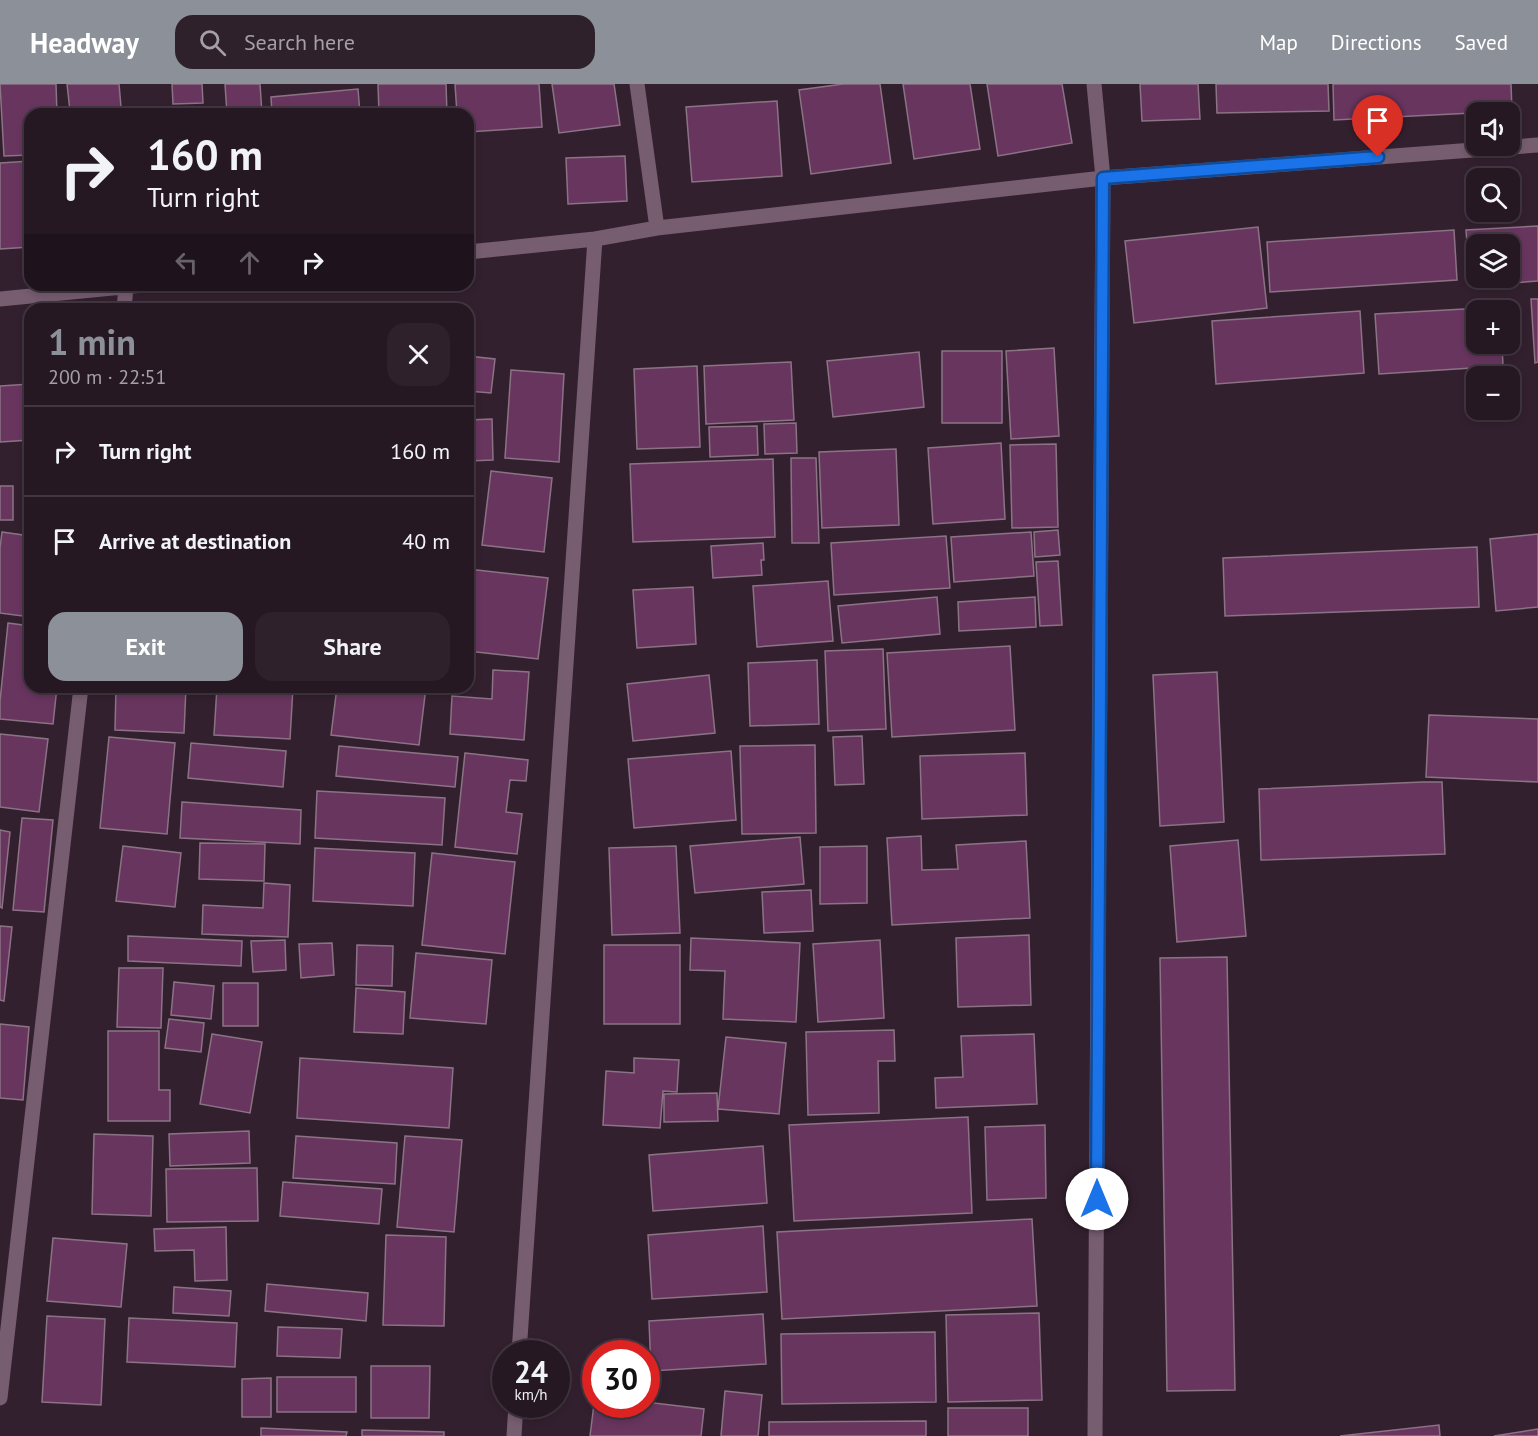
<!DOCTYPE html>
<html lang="en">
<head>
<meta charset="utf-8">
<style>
  :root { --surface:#261823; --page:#2e212b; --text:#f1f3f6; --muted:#a4a0a6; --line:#423741; --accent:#8c9099 }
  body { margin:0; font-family:"PT Sans",sans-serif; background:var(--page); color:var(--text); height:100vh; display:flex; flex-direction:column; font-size:22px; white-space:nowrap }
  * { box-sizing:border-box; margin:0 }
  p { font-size:20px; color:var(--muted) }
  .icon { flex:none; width:33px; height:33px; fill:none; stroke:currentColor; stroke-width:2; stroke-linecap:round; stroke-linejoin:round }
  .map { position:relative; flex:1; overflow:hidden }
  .details { position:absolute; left:24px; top:219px; width:450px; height:390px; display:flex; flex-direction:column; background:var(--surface); border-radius:18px; box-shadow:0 3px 9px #0003,0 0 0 2px var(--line) }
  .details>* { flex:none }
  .guide { position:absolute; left:24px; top:24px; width:450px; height:183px; border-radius:18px; box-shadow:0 3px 9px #0003,0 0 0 2px var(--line); background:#261823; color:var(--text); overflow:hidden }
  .controls { position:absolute; left:1466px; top:18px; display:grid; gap:12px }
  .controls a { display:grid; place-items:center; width:54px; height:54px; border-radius:12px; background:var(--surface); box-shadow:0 3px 9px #0003,0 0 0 2px var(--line); font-size:30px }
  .speed { position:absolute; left:492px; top:1256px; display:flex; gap:12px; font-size:30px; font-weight:700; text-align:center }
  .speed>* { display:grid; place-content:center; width:78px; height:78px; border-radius:50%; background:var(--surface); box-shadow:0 3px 9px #0003,0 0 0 2px var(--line); line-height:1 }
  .speed small { font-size:15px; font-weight:400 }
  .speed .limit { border:9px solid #d22; background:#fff; color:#111 }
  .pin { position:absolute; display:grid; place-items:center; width:51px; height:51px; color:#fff; margin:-62px -26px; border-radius:50% 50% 50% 0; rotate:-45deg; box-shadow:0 0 6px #0007 }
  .pin .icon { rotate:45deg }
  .me { position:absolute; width:66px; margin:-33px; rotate:0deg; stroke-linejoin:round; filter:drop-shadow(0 0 4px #0008) }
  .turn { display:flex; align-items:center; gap:21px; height:126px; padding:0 24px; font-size:27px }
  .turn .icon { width:78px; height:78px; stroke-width:2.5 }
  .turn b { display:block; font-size:42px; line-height:51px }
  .lanes { display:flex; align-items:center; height:57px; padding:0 24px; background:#0003; justify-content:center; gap:30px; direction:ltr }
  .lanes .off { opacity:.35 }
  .round { display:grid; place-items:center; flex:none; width:63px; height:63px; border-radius:18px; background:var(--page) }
  .head { display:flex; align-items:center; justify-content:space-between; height:102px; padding:0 24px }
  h1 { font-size:36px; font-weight:700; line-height:45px; color:var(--accent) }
  .primary-button { display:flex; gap:12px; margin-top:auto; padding:12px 24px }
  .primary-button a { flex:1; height:69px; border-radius:18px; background:var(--accent); color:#fff; font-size:24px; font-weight:700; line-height:69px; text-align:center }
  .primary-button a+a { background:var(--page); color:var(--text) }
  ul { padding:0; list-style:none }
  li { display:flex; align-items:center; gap:18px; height:90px; padding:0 24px; border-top:2px solid var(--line) }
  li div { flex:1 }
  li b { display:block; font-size:22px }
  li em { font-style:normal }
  header { display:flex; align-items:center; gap:36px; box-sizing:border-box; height:84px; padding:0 30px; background:var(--accent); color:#fff }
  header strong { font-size:28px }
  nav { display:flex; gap:33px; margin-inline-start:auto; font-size:21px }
  .search { width:420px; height:54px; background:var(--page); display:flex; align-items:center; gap:15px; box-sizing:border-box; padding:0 21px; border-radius:18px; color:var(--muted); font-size:22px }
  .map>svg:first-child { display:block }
</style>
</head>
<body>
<header>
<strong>Headway</strong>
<div class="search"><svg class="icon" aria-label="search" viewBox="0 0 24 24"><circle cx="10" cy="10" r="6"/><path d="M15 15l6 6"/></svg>Search here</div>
<nav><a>Map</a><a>Directions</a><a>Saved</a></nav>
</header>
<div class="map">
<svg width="1538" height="1352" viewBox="0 0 1538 1352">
  <rect width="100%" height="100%" fill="#33202f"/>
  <path fill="#68355f" stroke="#8b7385" stroke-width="1.5" fill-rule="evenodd" d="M 0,0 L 56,0 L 57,30 L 30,30 L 30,71 L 4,72 Z
    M 67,0 L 119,0 L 121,23 L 70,27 Z
    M 172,0 L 202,0 L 203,19 L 173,20 Z
    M 225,0 L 260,0 L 262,30 L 227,30 Z
    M 378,0 L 446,0 L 447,30 L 379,30 Z
    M 455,0 L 539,0 L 542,43 L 468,48 L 468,30 L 457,30 Z
    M 552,0 L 614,0 L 620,41 L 559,49 Z
    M 843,0 L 880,0 L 891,79 L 811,90 L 799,6 Z
    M 903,0 L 970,0 L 980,65 L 914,75 Z
    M 987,0 L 1062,0 L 1072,59 L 998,72 Z
    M 1140,0 L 1198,0 L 1200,35 L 1142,37 Z
    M 1216,0 L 1328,0 L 1329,27 L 1217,29 Z
    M 1333,0 L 1511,0 L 1512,27 L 1334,36 Z
    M 358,5 L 360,30 L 272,30 L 271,13 Z
    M 777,17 L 782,92 L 692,98 L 686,23 Z
    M 625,72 L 627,117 L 568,120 L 566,74 Z
    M 30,77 L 30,163 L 0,165 L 0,79 Z
    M 1538,142 L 1538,197 L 1470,202 L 1466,146 ZM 1476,160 L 1509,160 L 1509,194 L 1476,194 Z
    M 1258,143 L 1267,224 L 1134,239 L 1125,157 Z
    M 1454,146 L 1457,196 L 1270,208 L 1267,158 Z
    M 1531,215 L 1538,215 L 1538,278 L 1535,279 Z
    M 1500,223 L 1500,226 L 1476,226 L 1476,260 L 1502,260 L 1503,282 L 1379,290 L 1375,230 Z
    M 1360,227 L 1364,289 L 1216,300 L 1212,237 Z
    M 1054,264 L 1059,352 L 1011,355 L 1006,267 Z
    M 942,267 L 1002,267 L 1002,339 L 942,339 Z
    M 919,268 L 924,323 L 833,333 L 827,277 Z
    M 468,272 L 495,275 L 491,309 L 468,307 Z
    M 791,278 L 794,336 L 706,340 L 704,282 Z
    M 697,282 L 700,363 L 637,365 L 634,285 Z
    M 511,286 L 564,290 L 559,378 L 505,374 Z
    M 30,300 L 30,356 L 0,358 L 0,302 Z
    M 492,335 L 493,376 L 468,377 L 468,336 Z
    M 796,339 L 797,369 L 765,370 L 764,340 Z
    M 757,342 L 758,371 L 710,373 L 709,343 Z
    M 1001,359 L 1005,435 L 933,440 L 928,364 Z
    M 1056,360 L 1058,443 L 1012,444 L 1010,361 Z
    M 896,365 L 899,441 L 822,444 L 819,368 Z
    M 28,366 L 30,366 L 30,437 L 27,437 Z
    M 791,374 L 816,374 L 819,459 L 792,459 Z
    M 773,375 L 775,453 L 633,458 L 630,380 Z
    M 491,387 L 552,394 L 544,468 L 482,461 Z
    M 0,402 L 13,402 L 13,436 L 0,436 Z
    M 1058,446 L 1060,471 L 1035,473 L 1034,448 Z
    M 2,448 L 30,452 L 30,533 L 0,529 L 0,464 Z
    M 1031,448 L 1034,492 L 954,498 L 951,453 Z
    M 1538,450 L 1538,523 L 1496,527 L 1490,455 Z
    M 946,452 L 950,504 L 834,511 L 831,459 Z
    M 763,459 L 764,476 L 761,476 L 762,491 L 713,494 L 711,462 Z
    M 1477,463 L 1479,523 L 1225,532 L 1223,474 Z
    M 1058,477 L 1062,541 L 1040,542 L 1036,478 Z
    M 468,485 L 548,494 L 538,575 L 468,567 Z
    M 828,497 L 833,557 L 757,563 L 753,502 Z
    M 693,503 L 696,560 L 637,564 L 633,506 Z
    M 937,513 L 940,550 L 842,559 L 838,522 Z
    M 1035,513 L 1036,543 L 959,547 L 958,518 Z
    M 8,539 L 30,542 L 30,603 L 57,603 L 53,640 L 0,635 L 0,617 Z
    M 1010,562 L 1015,646 L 892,653 L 887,569 Z
    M 883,565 L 886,645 L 828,647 L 825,567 Z
    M 817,576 L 819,640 L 750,642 L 748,579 Z
    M 493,586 L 529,588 L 524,656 L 450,650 L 452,612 L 492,615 Z
    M 1217,588 L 1224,738 L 1160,742 L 1153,591 Z
    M 709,591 L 715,649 L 633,657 L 627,600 Z
    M 116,603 L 186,603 L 184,649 L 115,646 Z
    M 217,603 L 293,603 L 290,655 L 214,651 Z
    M 337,603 L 426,603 L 419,661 L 331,651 Z
    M 1429,631 L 1538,635 L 1538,698 L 1426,693 Z
    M 0,650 L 48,655 L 39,728 L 0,723 Z
    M 862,652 L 864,700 L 835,701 L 833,653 Z
    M 109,653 L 175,659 L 167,750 L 100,744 Z
    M 191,659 L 286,667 L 283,703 L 188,694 Z
    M 815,661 L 816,749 L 742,750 L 740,662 Z
    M 339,662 L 458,673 L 455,703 L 336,692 Z
    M 731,667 L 736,736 L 634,744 L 628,675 Z
    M 465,669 L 528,676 L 526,697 L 510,696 L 506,728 L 522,730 L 517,770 L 455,763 Z
    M 1025,669 L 1027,731 L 922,735 L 920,672 Z
    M 1423,698 L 1442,698 L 1445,770 L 1261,776 L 1259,705 Z
    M 317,707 L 445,714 L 442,761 L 315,754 Z
    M 182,718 L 301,726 L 300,760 L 180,754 Z
    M 22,734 L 53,736 L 44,828 L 13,826 Z
    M 0,746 L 10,748 L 2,824 L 0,823 Z
    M 921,752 L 922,786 L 958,785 L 956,761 L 1026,757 L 1030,834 L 892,841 L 887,754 Z
    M 800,753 L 804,800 L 695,809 L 690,762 Z
    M 1238,756 L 1246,852 L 1177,858 L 1170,762 Z
    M 200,759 L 265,760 L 264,797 L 199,795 Z
    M 123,762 L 181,769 L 175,823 L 116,817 Z
    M 676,762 L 680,849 L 612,851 L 609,764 Z
    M 867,762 L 867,819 L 820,820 L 820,763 Z
    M 315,764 L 415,769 L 413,822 L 313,817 Z
    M 432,769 L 515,778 L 505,870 L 422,861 Z
    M 264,799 L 290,801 L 288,853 L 202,850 L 203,821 L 263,824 Z
    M 811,806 L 813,847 L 764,849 L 762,808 Z
    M 0,842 L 12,843 L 4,917 L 0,916 Z
    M 1029,851 L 1031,921 L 958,923 L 956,854 Z
    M 128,852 L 242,857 L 241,882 L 128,877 Z
    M 691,854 L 800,859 L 796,938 L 723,935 L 725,887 L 690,886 Z
    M 285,856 L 286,886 L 253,888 L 251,857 Z
    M 880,856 L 884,934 L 818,938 L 813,860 Z
    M 332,859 L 334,891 L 301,894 L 299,860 Z
    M 357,861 L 393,862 L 392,902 L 356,901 Z
    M 604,861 L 680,861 L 680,940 L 604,940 Z
    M 416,869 L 492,876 L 486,940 L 410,934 Z
    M 1227,873 L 1235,1306 L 1167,1307 L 1160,874 Z
    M 119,884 L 163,884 L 161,944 L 117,943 Z
    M 174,898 L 214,902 L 211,935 L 171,931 Z
    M 223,899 L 258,899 L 258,942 L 223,942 Z
    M 356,904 L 405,908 L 403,950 L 354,948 Z
    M 169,935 L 204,939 L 201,968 L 165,964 Z
    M 0,940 L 29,943 L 23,1016 L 0,1014 Z
    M 894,946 L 895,977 L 878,977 L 879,1029 L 808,1031 L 806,948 Z
    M 108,947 L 159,947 L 159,1006 L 170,1006 L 170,1037 L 108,1037 Z
    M 212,950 L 262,958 L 250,1029 L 200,1020 Z
    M 1034,950 L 1037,1020 L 936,1024 L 935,994 L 963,993 L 961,952 Z
    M 726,953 L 786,959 L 779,1030 L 718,1025 Z
    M 300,974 L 453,984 L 449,1044 L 297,1034 Z
    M 634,974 L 679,976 L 677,1008 L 663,1007 L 660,1044 L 603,1041 L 606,987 L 634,989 Z
    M 717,1009 L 718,1037 L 664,1038 L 664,1010 Z
    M 968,1033 L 972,1129 L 794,1137 L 789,1041 Z
    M 1045,1041 L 1046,1114 L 987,1116 L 985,1043 Z
    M 249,1047 L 250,1079 L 170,1082 L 169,1050 Z
    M 94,1050 L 153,1052 L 151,1132 L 92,1130 Z
    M 296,1052 L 397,1059 L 395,1100 L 293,1094 Z
    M 405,1052 L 462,1056 L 454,1148 L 397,1143 Z
    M 763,1062 L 767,1119 L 653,1127 L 649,1071 Z
    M 257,1084 L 258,1137 L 167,1138 L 166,1085 Z
    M 283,1098 L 382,1105 L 379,1140 L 280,1132 Z
    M 1032,1135 L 1037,1222 L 782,1235 L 777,1148 Z
    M 763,1142 L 767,1208 L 652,1215 L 648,1151 Z
    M 226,1143 L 227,1196 L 195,1197 L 194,1166 L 155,1167 L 154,1145 Z
    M 386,1151 L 446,1153 L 444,1242 L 383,1241 Z
    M 53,1154 L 127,1160 L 121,1223 L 47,1217 Z
    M 267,1200 L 368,1209 L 366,1237 L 265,1227 Z
    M 174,1203 L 231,1207 L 229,1232 L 173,1229 Z
    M 1039,1229 L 1042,1316 L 948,1318 L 946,1231 Z
    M 763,1230 L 766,1280 L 651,1287 L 649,1237 Z
    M 47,1232 L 105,1235 L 101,1321 L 42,1318 Z
    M 129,1234 L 237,1239 L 235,1283 L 127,1278 Z
    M 278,1243 L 342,1245 L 340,1274 L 277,1272 Z
    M 935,1248 L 936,1318 L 782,1320 L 781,1250 Z
    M 371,1282 L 430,1282 L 429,1334 L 371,1334 Z
    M 277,1293 L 356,1293 L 356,1328 L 277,1328 Z
    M 271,1294 L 271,1333 L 242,1333 L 242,1295 Z
    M 725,1307 L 762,1311 L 758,1352 L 721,1352 Z
    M 595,1312 L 596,1320 L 646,1320 L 646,1318 L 704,1325 L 701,1352 L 590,1352 Z
    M 948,1324 L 1028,1324 L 1028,1352 L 948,1352 Z
    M 926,1337 L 926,1352 L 769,1352 L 769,1338 Z
    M 1439,1341 L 1440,1352 L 1340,1352 Z
    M 261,1344 L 347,1348 L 346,1352 L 261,1352 Z
    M 1538,1345 L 1538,1352 L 1494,1352 Z
    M 362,1346 L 444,1348 L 444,1352 L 362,1352 Z"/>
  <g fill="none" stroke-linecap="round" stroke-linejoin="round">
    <path stroke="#765d70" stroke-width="15" d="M 637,0 L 657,144
      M 1094,0 L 1103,94 L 1095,1352
      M 468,168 L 595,155 L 657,144 L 1103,94 L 1538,61
      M 0,215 L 143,201
      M 124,225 L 126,203
      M 519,1269 L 595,155
      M 0,1314 L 81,603
      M 514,1352 L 516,1320"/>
  </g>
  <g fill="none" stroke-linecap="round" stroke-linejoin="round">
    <defs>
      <path id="route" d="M 1097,1115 L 1103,94 L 1378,73"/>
    </defs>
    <use href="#route" stroke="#114b97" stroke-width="15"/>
    <use href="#route" stroke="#1a73e8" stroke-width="10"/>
  </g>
</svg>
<div class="controls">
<a><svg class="icon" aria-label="sound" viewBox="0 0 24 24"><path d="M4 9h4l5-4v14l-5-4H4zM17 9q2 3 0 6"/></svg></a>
<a><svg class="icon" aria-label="search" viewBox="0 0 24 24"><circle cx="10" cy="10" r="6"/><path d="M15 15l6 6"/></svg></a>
<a><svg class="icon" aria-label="layers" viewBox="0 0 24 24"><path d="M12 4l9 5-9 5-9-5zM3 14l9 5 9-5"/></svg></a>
<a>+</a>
<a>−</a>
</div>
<div class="speed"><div>24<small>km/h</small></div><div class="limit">30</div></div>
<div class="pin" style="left:1378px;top:73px;background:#d93025"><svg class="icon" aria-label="arrive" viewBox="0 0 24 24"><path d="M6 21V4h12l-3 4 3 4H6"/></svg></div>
<svg class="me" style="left:1097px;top:1115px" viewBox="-20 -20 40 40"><circle r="19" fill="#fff"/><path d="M0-13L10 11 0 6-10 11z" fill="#1a73e8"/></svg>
<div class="guide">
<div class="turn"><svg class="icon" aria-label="right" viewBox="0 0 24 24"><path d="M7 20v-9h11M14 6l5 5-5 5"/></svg><div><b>160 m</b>Turn right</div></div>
<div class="lanes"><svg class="icon off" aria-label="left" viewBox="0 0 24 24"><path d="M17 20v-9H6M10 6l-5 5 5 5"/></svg><svg class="icon off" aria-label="ahead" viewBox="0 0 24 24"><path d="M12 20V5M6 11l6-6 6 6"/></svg><svg class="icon" aria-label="right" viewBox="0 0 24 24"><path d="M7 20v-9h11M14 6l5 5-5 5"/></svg></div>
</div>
<section class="details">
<div class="head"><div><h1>1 min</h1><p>200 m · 22:51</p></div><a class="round"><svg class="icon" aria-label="close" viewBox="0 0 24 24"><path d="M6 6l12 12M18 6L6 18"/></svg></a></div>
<ul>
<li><svg class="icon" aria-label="right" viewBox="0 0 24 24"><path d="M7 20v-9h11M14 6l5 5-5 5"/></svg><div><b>Turn right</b></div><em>160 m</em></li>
<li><svg class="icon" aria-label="arrive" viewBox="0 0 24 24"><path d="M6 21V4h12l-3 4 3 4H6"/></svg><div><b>Arrive at destination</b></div><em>40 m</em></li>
</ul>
<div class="primary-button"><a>Exit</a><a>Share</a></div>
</section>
</div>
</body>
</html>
